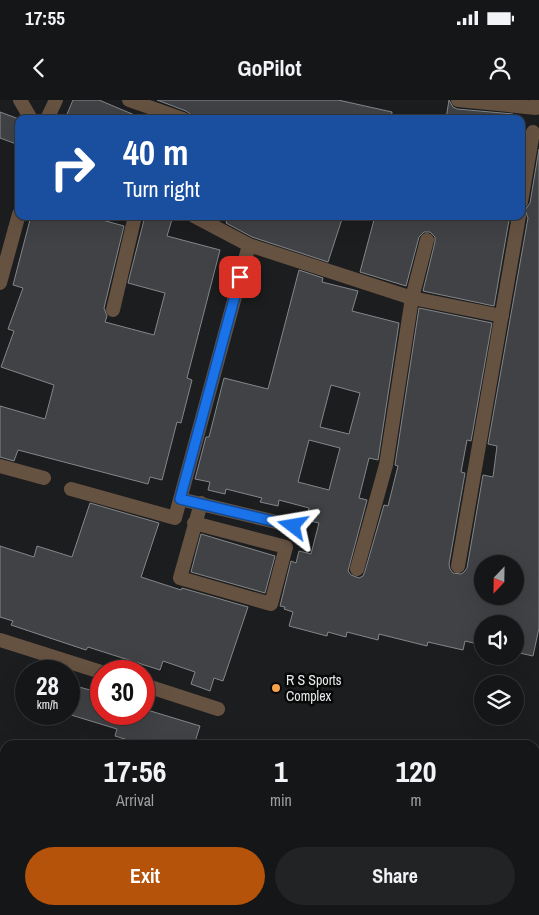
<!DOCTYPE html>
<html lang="en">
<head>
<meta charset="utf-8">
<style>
  :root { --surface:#151617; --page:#222324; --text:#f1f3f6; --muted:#9d9fa1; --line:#343536; --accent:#b45309 }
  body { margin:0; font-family:"Archivo Narrow",sans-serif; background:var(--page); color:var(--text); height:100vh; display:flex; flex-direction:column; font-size:19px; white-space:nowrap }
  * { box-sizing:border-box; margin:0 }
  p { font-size:16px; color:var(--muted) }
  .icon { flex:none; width:28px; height:28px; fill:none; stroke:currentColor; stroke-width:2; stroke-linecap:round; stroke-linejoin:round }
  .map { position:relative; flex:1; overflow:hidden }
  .drawer { position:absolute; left:0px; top:640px; width:540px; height:175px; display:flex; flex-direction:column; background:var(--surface); border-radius:15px 15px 0 0; box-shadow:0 5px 20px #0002,0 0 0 1px var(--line) }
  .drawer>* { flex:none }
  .guide { position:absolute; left:15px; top:15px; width:510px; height:105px; border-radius:10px; box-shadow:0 5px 20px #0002,0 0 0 1px var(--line); background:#1a4fa0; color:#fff; overflow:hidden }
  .needle { width:32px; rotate:202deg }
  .fabs { position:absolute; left:474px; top:455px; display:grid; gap:10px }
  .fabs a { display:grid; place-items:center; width:50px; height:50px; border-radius:50%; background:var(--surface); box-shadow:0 5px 20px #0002,0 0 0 1px var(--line); font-size:25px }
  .speed { position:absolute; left:15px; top:560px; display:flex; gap:10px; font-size:25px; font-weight:700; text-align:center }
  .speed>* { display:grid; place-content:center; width:65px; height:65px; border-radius:50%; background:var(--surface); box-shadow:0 5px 20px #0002,0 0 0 1px var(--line); line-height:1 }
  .speed small { font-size:12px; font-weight:400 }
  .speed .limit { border:8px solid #d22; background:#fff; color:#111 }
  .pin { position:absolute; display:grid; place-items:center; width:42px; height:42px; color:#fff; margin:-21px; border-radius:10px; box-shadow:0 2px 8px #0006 }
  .me { position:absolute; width:55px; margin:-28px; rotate:284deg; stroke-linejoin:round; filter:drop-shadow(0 0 4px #0008) }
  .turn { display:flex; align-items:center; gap:18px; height:105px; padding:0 25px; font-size:22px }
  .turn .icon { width:65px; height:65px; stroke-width:2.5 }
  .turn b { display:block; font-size:35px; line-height:42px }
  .eta { display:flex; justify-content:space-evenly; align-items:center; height:85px; text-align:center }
  .eta b { font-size:30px; font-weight:700; line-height:35px }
  .cta { display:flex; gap:10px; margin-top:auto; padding:10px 25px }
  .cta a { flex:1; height:58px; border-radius:30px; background:var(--accent); color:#fff; font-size:20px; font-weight:700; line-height:58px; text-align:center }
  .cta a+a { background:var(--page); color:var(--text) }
  .status { display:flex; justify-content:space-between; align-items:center; height:35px; padding:0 25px; background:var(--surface); direction:ltr }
  .status svg { height:14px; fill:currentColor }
  header { display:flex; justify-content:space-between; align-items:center; height:65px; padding:0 25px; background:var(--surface); font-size:22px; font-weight:700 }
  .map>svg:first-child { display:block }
</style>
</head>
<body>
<div class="status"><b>17:55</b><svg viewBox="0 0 49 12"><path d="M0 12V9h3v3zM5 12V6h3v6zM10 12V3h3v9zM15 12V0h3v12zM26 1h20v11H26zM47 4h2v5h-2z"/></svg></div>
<header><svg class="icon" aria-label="back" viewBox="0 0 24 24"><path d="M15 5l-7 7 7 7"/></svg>GoPilot<svg class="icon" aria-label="person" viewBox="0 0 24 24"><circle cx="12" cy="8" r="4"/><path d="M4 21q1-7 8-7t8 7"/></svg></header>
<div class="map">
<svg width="539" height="815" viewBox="0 0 539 815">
  <rect width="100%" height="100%" fill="#1c1d1f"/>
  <path fill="#404245" stroke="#848789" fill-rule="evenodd" d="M 73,0 L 99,0 L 144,19 L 65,19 Z
    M 157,0 L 338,0 L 392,12 L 391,19 L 192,19 L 190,14 L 186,11 Z
    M 449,0 L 453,7 L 457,9 L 513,14 L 512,19 L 446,19 Z
    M 0,12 L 19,19 L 19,45 L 0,38 Z
    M 539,49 L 539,528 L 533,556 L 515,552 L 515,524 L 482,524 L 482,545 L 465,541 L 463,550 L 428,542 L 427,546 L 379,534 L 378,540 L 347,532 L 346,537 L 328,532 L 327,536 L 289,526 L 293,512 L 284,509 L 285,507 L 280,506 L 291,461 L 296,463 L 299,451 L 311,454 L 319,423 L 306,420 L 309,408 L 279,400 L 278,406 L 260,402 L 262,398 L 226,389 L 225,394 L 208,390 L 210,382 L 195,379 L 206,337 L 209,337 L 224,278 L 268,289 L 299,170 L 323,178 L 322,182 L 358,191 L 352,211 L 399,223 L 378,360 L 369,358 L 359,398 L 367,400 L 348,471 L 351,475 L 359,478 L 363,476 L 365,471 L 384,405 L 388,406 L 398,366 L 395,365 L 419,208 L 492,223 L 471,341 L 467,340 L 461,372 L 465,373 L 449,464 L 450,469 L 453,473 L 461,474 L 464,472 L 467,468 L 483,375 L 493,377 L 497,346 L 488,344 L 528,118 L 525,110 L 530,103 ZM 331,285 L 360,293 L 349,334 L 320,327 ZM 309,340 L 340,348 L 329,390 L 298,382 ZM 482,464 L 515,464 L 515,496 L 482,496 Z
    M 31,116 L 88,116 L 124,126 L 104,208 L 107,216 L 105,222 L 154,235 L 165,193 L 128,183 L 145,116 L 173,116 L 167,136 L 220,150 L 187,278 L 192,280 L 181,323 L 177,322 L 162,380 L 150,377 L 148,384 L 18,350 L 14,361 L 0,357 L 0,306 L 45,319 L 54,285 L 1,267 L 14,231 L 8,229 L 23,188 L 13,185 Z
    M 228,116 L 343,116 L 328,162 L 252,137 L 226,123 Z
    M 375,116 L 489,116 L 509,120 L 494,206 L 423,191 L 435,142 L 435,137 L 430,132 L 424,132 L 419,137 L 406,186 L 360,172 Z
    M 90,403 L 159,423 L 141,477 L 181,490 L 182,488 L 248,507 L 223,581 L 214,578 L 210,591 L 191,584 L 195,572 L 163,561 L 160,570 L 88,547 L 86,550 L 11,525 L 13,521 L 0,517 L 0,446 L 34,457 L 37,446 L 72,457 Z
    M 201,434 L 275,456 L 265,493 L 191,472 Z
    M 79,587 L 101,593 L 101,614 L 144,614 L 144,609 L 200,626 L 194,645 L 144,645 L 115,636 L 117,629 L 71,615 Z"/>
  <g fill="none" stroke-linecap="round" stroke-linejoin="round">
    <path stroke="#665241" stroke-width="14" d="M 20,0 L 31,19
      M 129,0 L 183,19
      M 458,0 L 536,8 L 537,0
      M 47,19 L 56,0
      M 521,102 L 533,32
      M 194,116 L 249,145 L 412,198 L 502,216
      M 0,183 L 19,114
      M 113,210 L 135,116
      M 0,366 L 44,378
      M 71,389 L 175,418 L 249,145
      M 180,399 L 293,426
      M 194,423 L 286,447 L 271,504 L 180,478 L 201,403
      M 458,466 L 519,116
      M 357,469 L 386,365 L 412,198 L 427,140
      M 0,540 L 101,572
      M 144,585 L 218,609"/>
  </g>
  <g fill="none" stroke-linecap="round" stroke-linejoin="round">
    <defs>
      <path id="route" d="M 240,177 L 180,399 L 293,426"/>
    </defs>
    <use href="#route" stroke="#114b97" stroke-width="12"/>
    <use href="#route" stroke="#1a73e8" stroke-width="9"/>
  </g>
  <circle fill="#f7a149" stroke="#070808" stroke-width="2" cx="276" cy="588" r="5"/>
  <g text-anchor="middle" stroke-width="5" stroke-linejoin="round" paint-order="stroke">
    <g font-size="14" fill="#e7e9ea" stroke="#070808" text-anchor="start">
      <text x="286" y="585">R S Sports<tspan x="286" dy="16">Complex</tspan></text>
    </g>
  </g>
</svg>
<div class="fabs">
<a><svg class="needle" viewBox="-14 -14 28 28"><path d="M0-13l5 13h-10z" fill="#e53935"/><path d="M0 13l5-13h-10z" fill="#9d9fa1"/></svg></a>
<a><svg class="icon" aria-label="sound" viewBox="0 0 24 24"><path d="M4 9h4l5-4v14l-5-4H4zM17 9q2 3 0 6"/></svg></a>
<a><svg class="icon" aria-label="layers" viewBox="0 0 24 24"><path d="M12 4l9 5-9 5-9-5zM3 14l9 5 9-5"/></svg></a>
</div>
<div class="speed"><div>28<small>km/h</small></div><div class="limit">30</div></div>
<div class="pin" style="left:240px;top:177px;background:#d93025"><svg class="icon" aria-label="arrive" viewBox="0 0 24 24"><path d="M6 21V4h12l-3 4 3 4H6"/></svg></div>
<svg class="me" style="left:293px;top:426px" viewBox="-20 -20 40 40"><path d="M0-17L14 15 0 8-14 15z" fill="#1a73e8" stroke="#fff" stroke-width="4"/></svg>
<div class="guide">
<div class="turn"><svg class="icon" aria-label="right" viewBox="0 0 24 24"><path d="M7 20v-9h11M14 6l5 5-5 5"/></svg><div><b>40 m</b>Turn right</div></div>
</div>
<section class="drawer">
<div class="eta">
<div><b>17:56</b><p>Arrival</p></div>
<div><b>1</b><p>min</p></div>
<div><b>120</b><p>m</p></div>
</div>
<div class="cta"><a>Exit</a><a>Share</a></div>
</section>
</div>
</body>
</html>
